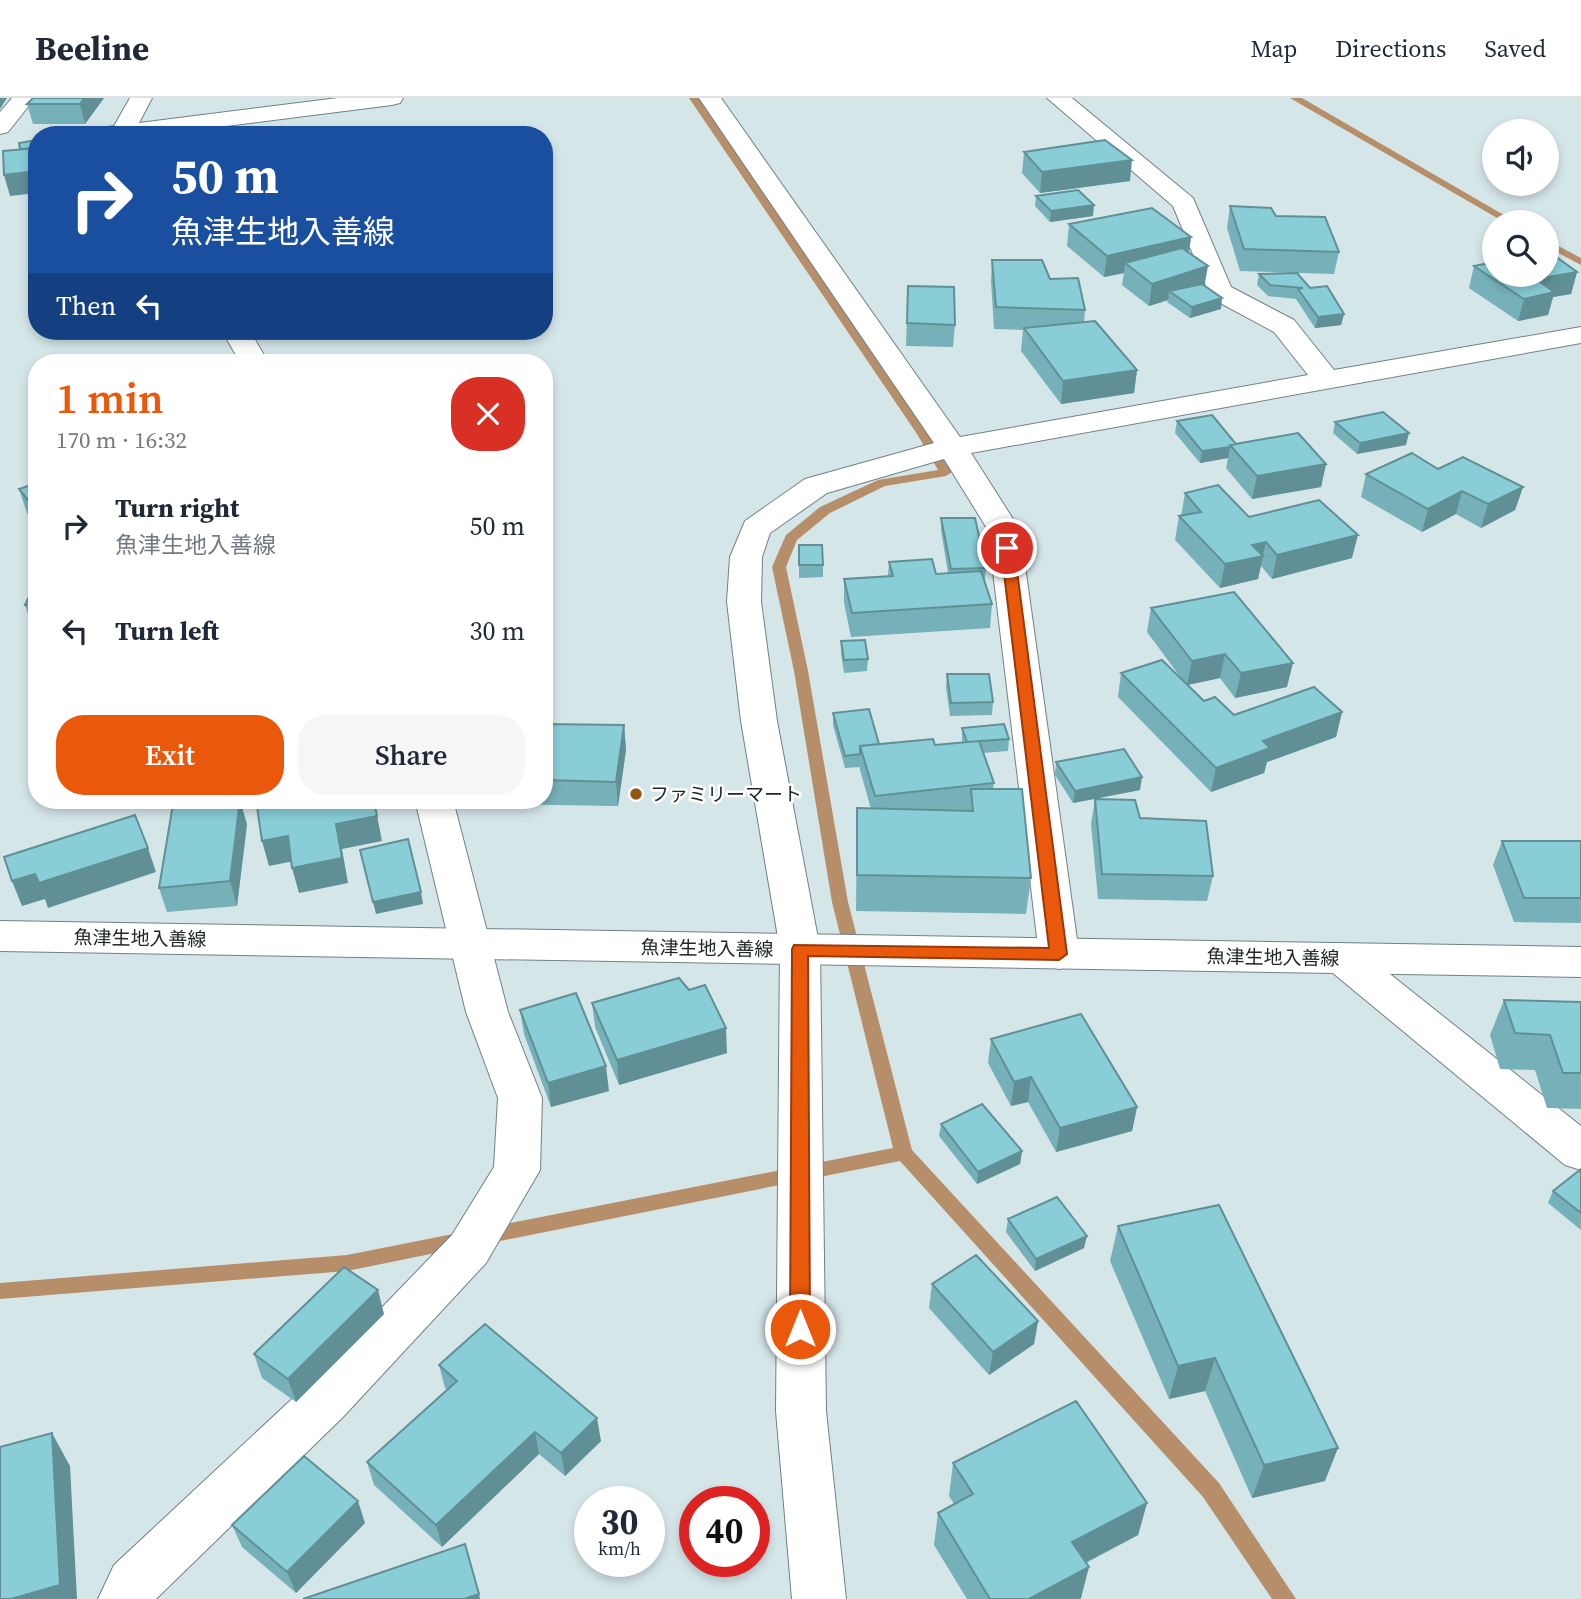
<!DOCTYPE html>
<html lang="en">
<head>
<meta charset="utf-8">
<style>
  :root { --surface:#fff; --page:#f6f6f7; --text:#1f2937; --muted:#747a83; --line:#e0e1e3; --accent:#ea580c }
  body { margin:0; font-family:"Source Serif 4","Noto Sans JP",serif; background:var(--page); color:var(--text); height:100vh; display:flex; flex-direction:column; font-size:26px; white-space:nowrap }
  * { box-sizing:border-box; margin:0 }
  p { font-size:23px; color:var(--muted) }
  .icon { flex:none; width:38px; height:38px; fill:none; stroke:currentColor; stroke-width:2; stroke-linecap:round; stroke-linejoin:round }
  .map { position:relative; flex:1; overflow:hidden }
  .panel { position:absolute; left:28px; top:256px; width:525px; height:455px; display:flex; flex-direction:column; background:var(--surface); border-radius:28px; box-shadow:0 4px 10px #0003 }
  .panel>* { flex:none }
  .top-card { position:absolute; left:28px; top:28px; width:525px; height:214px; border-radius:28px; box-shadow:0 4px 10px #0003; background:#1a4fa0; color:#fff; overflow:hidden }
  .buttons { position:absolute; left:1482px; top:21px; display:grid; gap:14px }
  .buttons a { display:grid; place-items:center; width:77px; height:77px; border-radius:50%; background:var(--surface); box-shadow:0 4px 10px #0003; font-size:35px }
  .speed { position:absolute; left:574px; top:1388px; display:flex; gap:14px; font-size:35px; font-weight:700; text-align:center }
  .speed>* { display:grid; place-content:center; width:91px; height:91px; border-radius:50%; background:var(--surface); box-shadow:0 4px 10px #0003; line-height:1 }
  .speed small { font-size:18px; font-weight:400 }
  .speed .limit { border:10px solid #d22; background:#fff; color:#111 }
  .pin { position:absolute; display:grid; place-items:center; width:60px; height:60px; color:#fff; margin:-30px; border:4px solid #fff; border-radius:50%; box-shadow:0 2px 7px #0007 }
  .me { position:absolute; width:77px; margin:-38px; rotate:0deg; stroke-linejoin:round; filter:drop-shadow(0 0 5px #0008) }
  .turn { display:flex; align-items:center; gap:24px; height:147px; padding:0 28px; font-size:32px }
  .turn .icon { width:91px; height:91px; stroke-width:2.5 }
  .turn b { display:block; font-size:49px; line-height:60px }
  .then { display:flex; align-items:center; height:66px; padding:0 28px; background:#0003; gap:14px; font-size:26px }
  .round { display:grid; place-items:center; flex:none; width:74px; height:74px; border-radius:28px; background:var(--page) }
  .headline { display:flex; align-items:center; justify-content:space-between; height:119px; padding:0 28px }
  h1 { font-size:42px; font-weight:600; line-height:52px; color:var(--accent) }
  .primary-button { display:flex; gap:14px; margin-top:auto; padding:14px 28px }
  .primary-button a { flex:1; height:80px; border-radius:28px; background:var(--accent); color:#fff; font-size:28px; font-weight:600; line-height:80px; text-align:center }
  .primary-button a+a { background:var(--page); color:var(--text) }
  ul { padding:0; list-style:none }
  li { display:flex; align-items:center; gap:21px; height:105px; padding:0 28px }
  li div { flex:1 }
  li b { display:block; font-size:26px }
  li em { font-style:normal }
  header { display:flex; align-items:center; gap:42px; box-sizing:border-box; height:98px; padding:0 35px; background:var(--surface); border-bottom:2px solid var(--line) }
  header strong { font-size:33px }
  nav { display:flex; gap:38px; margin-inline-start:auto; font-size:24px }
  .map>svg:first-child { display:block }
</style>
</head>
<body>
<header>
<strong>Beeline</strong>
<nav><a>Map</a><a>Directions</a><a>Saved</a></nav>
</header>
<div class="map">
<svg width="1581" height="1501" viewBox="0 0 1581 1501">
  <rect width="100%" height="100%" fill="#d5e6e9"/>
  <g fill="none" stroke-linecap="round" stroke-linejoin="round">
    <path fill="#b68f6a" fill-rule="evenodd" d="M 689,0 L 699,0 L 929,336 L 952,374 L 946,378 L 885,388 L 830,415 L 797,442 L 786,469 L 808,573 L 848,804 L 912,1052 L 1219,1385 L 1296,1501 L 1272,1501 L 1203,1399 L 900,1063 L 485,1146 L 478,1144 L 475,1138 L 478,1132 L 485,1130 L 893,1050 L 832,804 L 794,573 L 772,469 L 786,437 L 820,409 L 878,382 L 938,372 L 917,336 Z
      M 1290,0 L 1302,0 L 1516,124 L 1504,124 Z
      M 1547,142 L 1581,160 L 1581,167 L 1547,149 Z
      M 463,1134 L 470,1136 L 473,1142 L 470,1148 L 347,1173 L 0,1201 L 0,1185 L 347,1157 Z"/>
    <defs>
      <path id="minor" d="M 12,0 L 35,0 L 8,34 L 0,36 L 0,14 Z
        M 130,0 L 152,0 L 139,25 L 338,0 L 403,0 L 400,5 L 392,7 L 155,37 L 85,37 L 89,32 L 114,28 Z
        M 699,0 L 721,0 L 960,339 L 1308,277 L 1274,234 L 1211,200 L 1173,108 L 1047,0 L 1072,0 L 1193,100 L 1231,189 L 1294,222 L 1334,272 L 1581,229 L 1581,245 L 971,355 L 1020,432 L 1079,856 L 1073,867 L 1059,871 L 1045,867 L 1039,856 L 988,432 L 944,361 L 827,395 L 770,435 L 762,459 L 761,504 L 777,623 L 820,851 L 826,1313 L 846,1501 L 792,1501 L 776,1313 L 780,851 L 741,623 L 727,504 L 730,459 L 745,423 L 805,381 L 934,345 Z
        M 222,233 L 250,233 L 268,264 L 240,264 Z
        M 415,702 L 453,702 L 508,914 L 542,1000 L 540,1072 L 486,1165 L 343,1319 L 156,1501 L 98,1501 L 114,1467 L 307,1287 L 452,1137 L 494,1069 L 498,1000 L 466,914 Z
        M 1342,845 L 1356,849 L 1581,1028 L 1581,1072 L 1565,1067 L 1328,871 L 1322,860 L 1328,849 Z"/>
      <path id="major" d="M 0,823 L 1581,849 L 1581,879 L 0,853 Z"/>
    </defs>
    <use href="#minor" stroke="#728184" stroke-width="2"/>
    <use href="#major" stroke="#728184" stroke-width="2"/>
    <use href="#minor" fill="#fff" fill-rule="evenodd"/>
    <use href="#major" fill="#fff" fill-rule="evenodd"/>
  </g>
  <path fill="#76b0b9" d="M 33,0 L 104,0 L 85,26 L 33,26 L 27,6 Z
    M 1024,54 L 1130,83 L 1040,95 L 1022,75 Z
    M 1036,98 L 1093,118 L 1050,124 L 1035,108 Z
    M 1230,108 L 1276,118 L 1339,154 L 1334,176 L 1240,173 L 1227,130 Z
    M 1069,126 L 1191,139 L 1189,155 L 1205,188 L 1221,211 L 1190,220 L 1167,204 L 1168,202 L 1149,208 L 1122,187 L 1124,175 L 1104,179 L 1067,148 Z
    M 992,162 L 1050,181 L 1085,212 L 1084,224 L 1137,272 L 1134,295 L 1061,306 L 1021,253 L 1023,232 L 994,231 L 991,183 Z
    M 1474,168 L 1577,174 L 1571,196 L 1553,199 L 1548,217 L 1518,223 L 1469,190 Z
    M 1259,176 L 1310,190 L 1344,216 L 1341,227 L 1315,230 L 1296,201 L 1268,198 L 1257,187 Z
    M 908,188 L 955,227 L 953,249 L 906,248 Z
    M 1177,323 L 1236,346 L 1326,366 L 1321,389 L 1252,401 L 1226,370 L 1228,360 L 1200,365 L 1175,335 Z
    M 1335,324 L 1406,347 L 1357,356 L 1333,335 Z
    M 1438,371 L 1523,389 L 1515,412 L 1481,430 L 1456,416 L 1422,434 L 1361,399 L 1366,376 Z
    M 37,385 L 37,427 L 27,415 L 19,391 Z
    M 1185,395 L 1249,419 L 1352,460 L 1272,481 L 1261,468 L 1258,481 L 1220,490 L 1175,442 L 1179,418 L 1181,418 Z
    M 941,420 L 986,470 L 985,482 L 992,506 L 990,530 L 851,539 L 844,505 L 844,481 L 888,478 L 889,464 L 936,476 L 948,475 L 941,432 Z
    M 799,447 L 823,467 L 823,479 L 799,480 Z
    M 37,483 L 37,531 L 33,531 L 25,507 Z
    M 1151,510 L 1287,589 L 1235,600 L 1220,580 L 1188,587 L 1204,603 L 1234,617 L 1342,614 L 1336,639 L 1267,664 L 1264,675 L 1211,694 L 1118,599 L 1121,575 L 1184,584 L 1147,534 Z
    M 841,543 L 868,561 L 867,573 L 844,575 L 841,555 Z
    M 947,576 L 993,604 L 992,617 L 950,618 L 946,589 Z
    M 833,615 L 879,646 L 935,647 L 962,644 L 962,630 L 1009,641 L 1008,653 L 983,655 L 994,685 L 993,691 L 1031,780 L 1026,816 L 856,813 L 857,710 L 871,711 L 860,672 L 860,669 L 845,670 L 833,627 Z
    M 544,626 L 624,627 L 626,652 L 618,708 L 490,706 L 489,702 L 544,702 Z
    M 1056,664 L 1140,692 L 1073,705 L 1055,677 Z
    M 1095,701 L 1213,778 L 1207,803 L 1098,801 L 1091,726 Z
    M 247,726 L 237,808 L 167,814 L 159,790 Z
    M 1502,743 L 1581,743 L 1581,825 L 1514,824 L 1493,767 Z
    M 1504,902 L 1581,904 L 1581,1011 L 1547,1010 L 1535,972 L 1500,971 L 1490,937 Z
    M 592,905 L 727,955 L 619,987 L 595,929 Z
    M 520,912 L 609,993 L 551,1009 L 524,936 Z
    M 991,941 L 1137,1009 L 1132,1033 L 1056,1054 L 1028,1004 L 1011,1008 L 988,965 Z
    M 941,1026 L 1022,1053 L 1020,1066 L 977,1086 L 939,1038 Z
    M 1581,1071 L 1581,1132 L 1548,1105 L 1553,1093 Z
    M 1008,1121 L 1084,1150 L 1035,1173 L 1006,1134 Z
    M 1118,1128 L 1325,1383 L 1252,1400 L 1205,1293 L 1169,1301 L 1110,1163 Z
    M 932,1186 L 1038,1223 L 1034,1246 L 989,1277 L 929,1210 Z
    M 384,1216 L 296,1304 L 262,1280 L 254,1256 Z
    M 439,1267 L 601,1343 L 565,1378 L 539,1356 L 442,1449 L 374,1387 L 367,1364 L 447,1292 L 445,1290 Z
    M 953,1365 L 1147,1405 L 1138,1437 L 1086,1465 L 1081,1500 L 1080,1501 L 967,1501 L 934,1447 L 938,1415 L 954,1406 L 949,1398 Z
    M 365,1425 L 296,1495 L 242,1449 L 232,1427 Z"/>
  <path fill="#609096" d="M 0,0 L 7,0 L 0,11 Z
    M 84,0 L 104,0 L 85,26 L 80,6 Z
    M 1132,62 L 1130,83 L 1040,95 L 1042,74 Z
    M 37,73 L 37,95 L 10,98 L 4,77 Z
    M 1094,107 L 1093,118 L 1050,124 L 1051,113 Z
    M 1191,139 L 1188,161 L 1125,165 L 1124,175 L 1104,179 L 1107,158 Z
    M 1208,168 L 1204,190 L 1169,193 L 1168,202 L 1149,208 L 1152,186 Z
    M 1577,174 L 1571,196 L 1553,199 L 1548,217 L 1518,223 L 1524,201 L 1536,181 Z
    M 1222,200 L 1221,211 L 1190,220 L 1192,209 Z
    M 1344,216 L 1341,227 L 1315,230 L 1318,219 Z
    M 1137,272 L 1134,295 L 1061,306 L 1063,283 Z
    M 1409,335 L 1406,347 L 1357,356 L 1360,345 Z
    M 1230,349 L 1228,360 L 1200,365 L 1202,353 Z
    M 1326,366 L 1321,389 L 1252,401 L 1257,378 Z
    M 1523,389 L 1515,412 L 1481,430 L 1488,406 Z
    M 1462,393 L 1456,416 L 1422,434 L 1428,411 Z
    M 1358,437 L 1352,460 L 1272,481 L 1277,457 Z
    M 1266,444 L 1258,481 L 1220,490 L 1225,466 L 1252,447 Z
    M 1225,556 L 1220,580 L 1187,587 L 1192,563 Z
    M 1293,565 L 1287,589 L 1235,600 L 1241,575 Z
    M 1342,614 L 1336,639 L 1267,664 L 1264,675 L 1211,694 L 1216,670 L 1263,643 Z
    M 624,627 L 626,652 L 618,708 L 616,684 Z
    M 1142,679 L 1140,692 L 1073,705 L 1075,693 Z
    M 240,702 L 247,726 L 237,808 L 230,783 Z
    M 374,702 L 382,743 L 342,751 L 348,785 L 299,795 L 292,770 L 336,726 Z
    M 288,738 L 294,763 L 269,768 L 262,743 Z
    M 148,750 L 156,774 L 48,810 L 45,801 L 22,808 L 12,783 L 35,776 Z
    M 421,794 L 423,806 L 376,816 L 373,804 Z
    M 726,930 L 727,955 L 619,987 L 617,962 Z
    M 606,968 L 609,993 L 551,1009 L 548,985 Z
    M 1031,979 L 1028,1004 L 1011,1008 L 1014,984 Z
    M 1137,1009 L 1132,1033 L 1056,1054 L 1060,1030 Z
    M 1022,1053 L 1020,1066 L 977,1086 L 978,1074 Z
    M 1087,1138 L 1084,1150 L 1035,1173 L 1036,1161 Z
    M 378,1192 L 384,1216 L 296,1304 L 288,1281 Z
    M 1038,1223 L 1034,1246 L 989,1277 L 993,1254 Z
    M 1215,1260 L 1205,1293 L 1169,1301 L 1178,1268 Z
    M 597,1320 L 601,1343 L 565,1378 L 561,1355 Z
    M 535,1334 L 539,1356 L 442,1449 L 436,1427 Z
    M 52,1335 L 70,1368 L 77,1501 L 11,1501 Z
    M 1338,1350 L 1325,1383 L 1252,1400 L 1264,1367 Z
    M 358,1403 L 365,1425 L 296,1495 L 287,1474 Z
    M 1147,1405 L 1138,1437 L 1065,1475 L 1072,1444 Z
    M 1089,1469 L 1081,1500 L 1080,1501 L 1029,1501 Z
    M 479,1496 L 480,1501 L 464,1501 Z"/>
  <path fill="#89cdd7" stroke="#609096" stroke-width="2" d="M 33,0 L 84,0 L 80,6 L 27,6 Z
    M 37,42 L 37,50 L 20,51 L 19,45 Z
    M 1105,42 L 1132,62 L 1042,74 L 1024,54 Z
    M 37,50 L 37,73 L 4,77 L 3,53 Z
    M 1078,92 L 1094,107 L 1051,113 L 1036,98 Z
    M 1230,108 L 1271,110 L 1276,118 L 1325,119 L 1339,154 L 1244,151 Z
    M 1152,110 L 1191,139 L 1107,158 L 1069,126 Z
    M 1182,150 L 1208,168 L 1152,186 L 1125,165 Z
    M 1547,153 L 1548,153 L 1577,174 L 1536,181 L 1554,194 L 1524,201 L 1474,168 L 1494,164 L 1494,177 L 1547,177 Z
    M 992,162 L 1042,162 L 1050,181 L 1078,180 L 1085,212 L 996,209 Z
    M 1297,175 L 1310,190 L 1327,188 L 1344,216 L 1318,219 L 1298,191 L 1303,190 L 1270,187 L 1259,176 Z
    M 1202,186 L 1222,200 L 1192,209 L 1169,193 Z
    M 908,188 L 954,189 L 955,227 L 907,225 Z
    M 1095,223 L 1137,272 L 1063,283 L 1024,230 Z
    M 1383,314 L 1409,335 L 1360,345 L 1335,324 Z
    M 1212,317 L 1236,346 L 1230,347 L 1230,349 L 1202,353 L 1177,323 Z
    M 1298,335 L 1326,366 L 1257,378 L 1230,347 Z
    M 1412,355 L 1438,371 L 1463,359 L 1523,389 L 1488,406 L 1462,393 L 1428,411 L 1366,376 Z
    M 37,385 L 37,413 L 19,391 Z
    M 1218,387 L 1249,419 L 1319,402 L 1358,437 L 1277,457 L 1266,444 L 1252,447 L 1263,458 L 1225,466 L 1179,418 L 1201,414 L 1185,395 Z
    M 941,420 L 975,420 L 986,470 L 951,471 Z
    M 799,447 L 822,447 L 823,467 L 799,467 Z
    M 932,461 L 936,476 L 981,473 L 992,506 L 852,515 L 844,481 L 893,478 L 889,464 Z
    M 37,483 L 37,507 L 25,507 Z
    M 1234,494 L 1293,565 L 1241,575 L 1225,556 L 1192,563 L 1151,510 Z
    M 865,542 L 868,561 L 844,562 L 841,543 Z
    M 1162,562 L 1204,603 L 1215,599 L 1234,617 L 1314,589 L 1342,614 L 1263,643 L 1270,650 L 1216,670 L 1121,575 Z
    M 947,576 L 989,576 L 993,604 L 951,605 Z
    M 869,611 L 879,646 L 860,648 L 860,656 L 845,658 L 833,615 Z
    M 544,626 L 624,627 L 616,684 L 544,682 Z
    M 1004,626 L 1009,641 L 967,644 L 962,630 Z
    M 933,641 L 935,647 L 979,643 L 994,685 L 875,698 L 860,648 Z
    M 1124,651 L 1142,679 L 1075,693 L 1056,664 Z
    M 971,691 L 1022,691 L 1031,780 L 857,777 L 857,710 L 973,713 Z
    M 1095,701 L 1135,702 L 1140,720 L 1206,723 L 1213,778 L 1102,776 Z
    M 230,702 L 240,702 L 230,783 L 159,790 L 173,706 Z
    M 256,702 L 374,702 L 377,718 L 336,726 L 342,760 L 292,770 L 288,738 L 262,743 Z
    M 135,717 L 148,750 L 39,785 L 35,776 L 12,783 L 4,759 Z
    M 408,741 L 421,794 L 373,804 L 360,752 Z
    M 1502,743 L 1581,743 L 1581,800 L 1524,800 Z
    M 679,880 L 689,892 L 705,887 L 726,930 L 617,962 L 592,905 Z
    M 576,895 L 606,968 L 548,985 L 520,912 Z
    M 1504,902 L 1581,904 L 1581,975 L 1563,975 L 1550,937 L 1515,935 Z
    M 1081,916 L 1137,1009 L 1060,1030 L 1031,979 L 1014,984 L 991,941 Z
    M 982,1006 L 1022,1053 L 978,1074 L 941,1026 Z
    M 1581,1071 L 1581,1115 L 1553,1093 Z
    M 1057,1099 L 1087,1138 L 1036,1161 L 1008,1121 Z
    M 1219,1107 L 1338,1350 L 1264,1367 L 1215,1260 L 1178,1268 L 1118,1128 Z
    M 976,1157 L 1038,1223 L 993,1254 L 932,1186 Z
    M 344,1169 L 378,1192 L 288,1281 L 254,1256 Z
    M 485,1226 L 597,1320 L 561,1355 L 535,1334 L 436,1427 L 367,1364 L 457,1283 L 439,1267 Z
    M 1076,1303 L 1147,1405 L 1072,1444 L 1089,1469 L 1029,1501 L 990,1501 L 938,1415 L 973,1396 L 953,1365 Z
    M 52,1335 L 60,1487 L 11,1501 L 0,1501 L 0,1349 Z
    M 304,1358 L 358,1403 L 287,1474 L 232,1427 Z
    M 465,1446 L 479,1496 L 464,1501 L 303,1501 Z"/>
  <path fill="#ea580c" stroke="#983908" stroke-width="2" d="M 1007,446 L 1014,450 L 1067,856 L 1059,862 L 808,858 L 810,1231 L 807,1237 L 800,1240 L 793,1237 L 790,1231 L 792,851 L 794,847 L 1049,850 L 1001,450 Z"/>
  <circle fill="#905812" stroke="#fff" stroke-width="2.5" cx="636" cy="696" r="7"/>
  <g text-anchor="middle" stroke-width="5" stroke-linejoin="round" paint-order="stroke">
    <g font-size="19" fill="#202727" stroke="#fff" text-anchor="start">
      <text x="650" y="703">ファミリーマート</text>
    </g>
    <g font-size="19" fill="#202727" stroke="#fff">
      <text transform="translate(140 840) rotate(1)" y="7">魚津生地入善線</text>
      <text transform="translate(707 850) rotate(1)" y="7">魚津生地入善線</text>
      <text transform="translate(1273 859) rotate(1)" y="7">魚津生地入善線</text>
    </g>
  </g>
</svg>
<div class="buttons">
<a><svg class="icon" aria-label="sound" viewBox="0 0 24 24"><path d="M4 9h4l5-4v14l-5-4H4zM17 9q2 3 0 6"/></svg></a>
<a><svg class="icon" aria-label="search" viewBox="0 0 24 24"><circle cx="10" cy="10" r="6"/><path d="M15 15l6 6"/></svg></a>
</div>
<div class="speed"><div>30<small>km/h</small></div><div class="limit">40</div></div>
<div class="pin" style="left:1007px;top:450px;background:#d93025"><svg class="icon" aria-label="arrive" viewBox="0 0 24 24"><path d="M6 21V4h12l-3 4 3 4H6"/></svg></div>
<svg class="me" style="left:800px;top:1231px" viewBox="-20 -20 40 40"><circle r="17" fill="#ea580c" stroke="#fff" stroke-width="3"/><path d="M0-11L8 9 0 5-8 9z" fill="#fff"/></svg>
<div class="top-card">
<div class="turn"><svg class="icon" aria-label="right" viewBox="0 0 24 24"><path d="M7 20v-9h11M14 6l5 5-5 5"/></svg><div><b>50 m</b>魚津生地入善線</div></div>
<div class="then">Then<svg class="icon" aria-label="left" viewBox="0 0 24 24"><path d="M17 20v-9H6M10 6l-5 5 5 5"/></svg></div>
</div>
<section class="panel">
<div class="headline"><div><h1>1 min</h1><p>170 m · 16:32</p></div><a class="round" style="background:#d93025;color:#fff"><svg class="icon" aria-label="close" viewBox="0 0 24 24"><path d="M6 6l12 12M18 6L6 18"/></svg></a></div>
<ul>
<li><svg class="icon" aria-label="right" viewBox="0 0 24 24"><path d="M7 20v-9h11M14 6l5 5-5 5"/></svg><div><b>Turn right</b><p>魚津生地入善線</p></div><em>50 m</em></li>
<li><svg class="icon" aria-label="left" viewBox="0 0 24 24"><path d="M17 20v-9H6M10 6l-5 5 5 5"/></svg><div><b>Turn left</b></div><em>30 m</em></li>
</ul>
<div class="primary-button"><a>Exit</a><a>Share</a></div>
</section>
</div>
</body>
</html>
